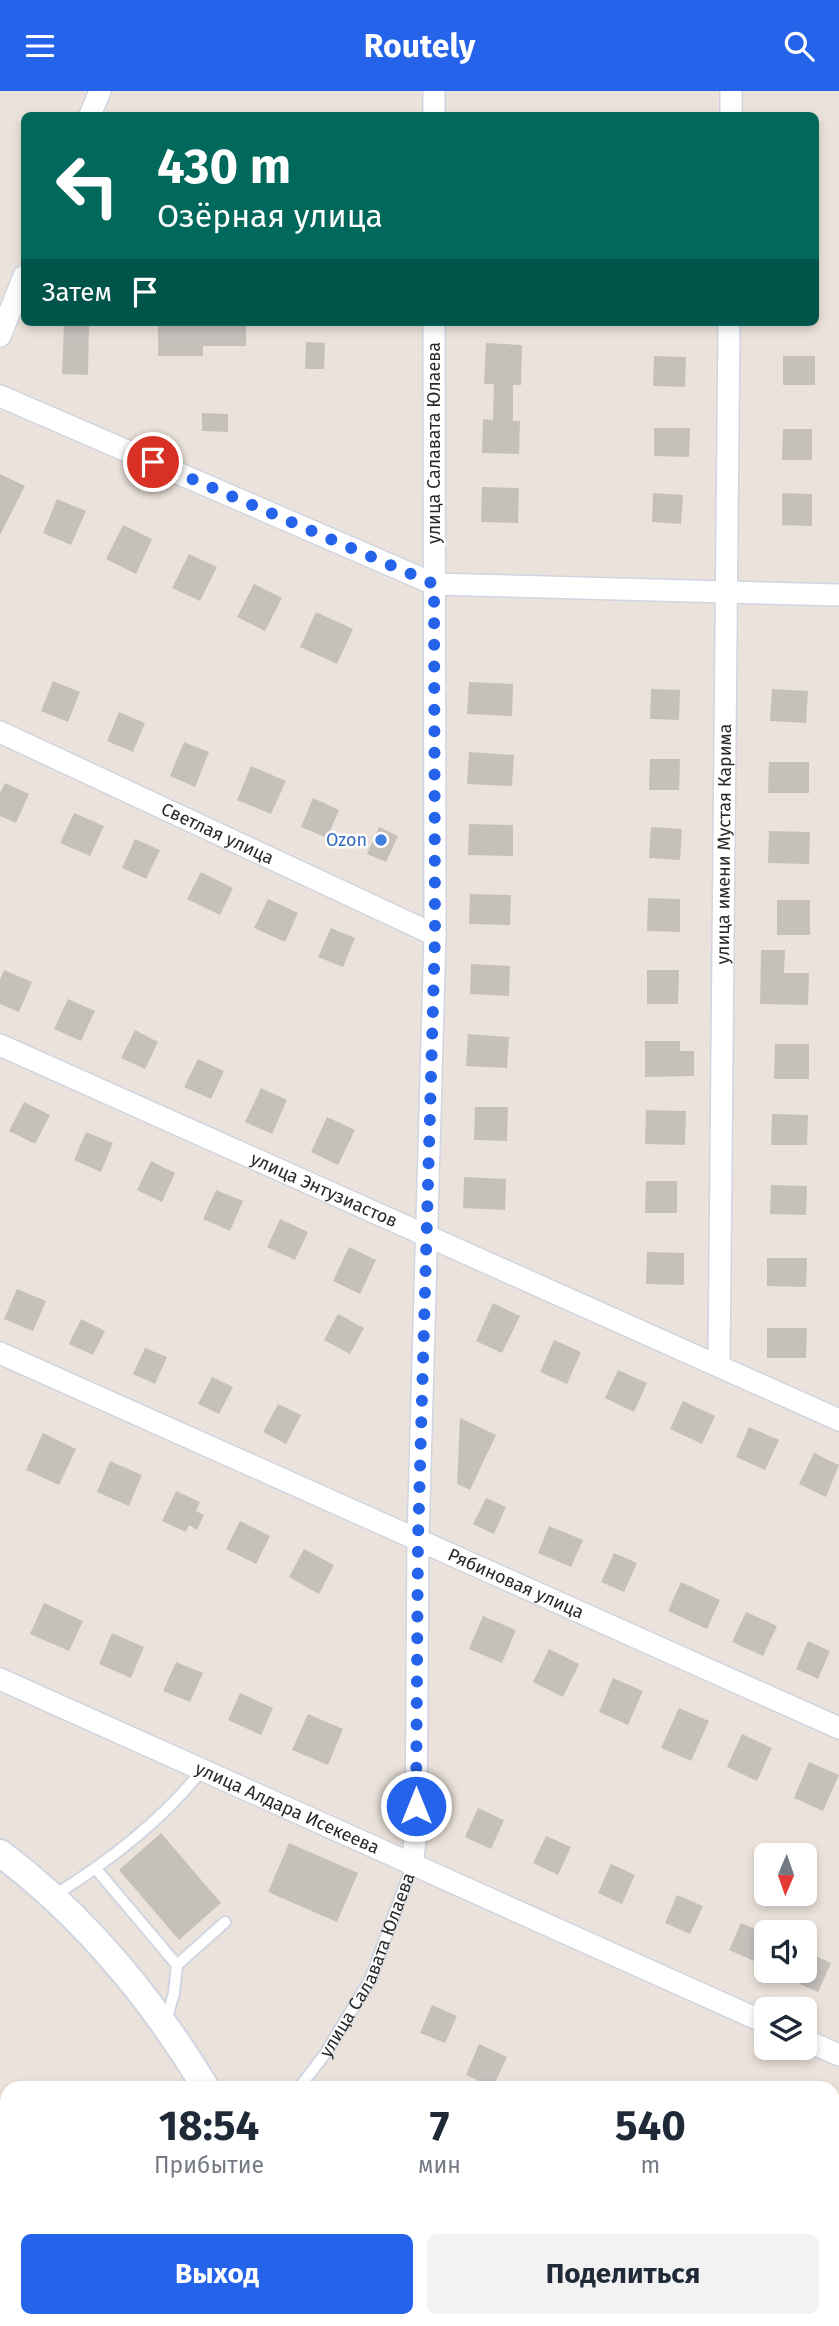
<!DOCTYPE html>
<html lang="ru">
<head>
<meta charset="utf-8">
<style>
  :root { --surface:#fff; --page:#f2f2f3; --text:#1f2937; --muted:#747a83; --accent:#2563eb }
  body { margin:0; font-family:"Fira Sans",sans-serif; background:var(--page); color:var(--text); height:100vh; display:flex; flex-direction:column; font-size:26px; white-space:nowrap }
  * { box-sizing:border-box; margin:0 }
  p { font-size:23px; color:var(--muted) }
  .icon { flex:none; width:38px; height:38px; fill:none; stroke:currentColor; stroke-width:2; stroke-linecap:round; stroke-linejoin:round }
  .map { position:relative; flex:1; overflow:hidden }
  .sheet { position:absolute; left:0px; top:1990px; width:840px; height:247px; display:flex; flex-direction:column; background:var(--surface); border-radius:21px 21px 0 0; box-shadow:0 4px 10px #0003 }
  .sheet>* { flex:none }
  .guide { position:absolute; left:21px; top:21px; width:798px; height:214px; border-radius:10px; box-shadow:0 4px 10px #0003; background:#00695c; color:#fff; overflow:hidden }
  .needle { width:46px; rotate:182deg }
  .buttons { position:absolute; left:754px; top:1752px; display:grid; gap:14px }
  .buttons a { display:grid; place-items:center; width:63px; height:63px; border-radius:10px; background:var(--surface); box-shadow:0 4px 10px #0003; font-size:35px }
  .pin { position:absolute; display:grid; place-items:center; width:60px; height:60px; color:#fff; margin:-30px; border:4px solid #fff; border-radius:50%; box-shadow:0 2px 7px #0007 }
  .me { position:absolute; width:77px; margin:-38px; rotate:0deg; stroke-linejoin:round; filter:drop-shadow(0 0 5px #0008) }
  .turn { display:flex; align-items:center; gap:24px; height:147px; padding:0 21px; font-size:32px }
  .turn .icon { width:91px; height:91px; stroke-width:2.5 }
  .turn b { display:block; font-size:49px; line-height:60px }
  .then { display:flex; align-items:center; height:66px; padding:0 21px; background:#0003; gap:14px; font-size:26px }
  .eta { display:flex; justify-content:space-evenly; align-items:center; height:119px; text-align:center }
  .eta b { font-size:42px; font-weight:700; line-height:49px }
  .cta { display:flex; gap:14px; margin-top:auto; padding:14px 21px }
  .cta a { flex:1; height:80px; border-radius:10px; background:var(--accent); color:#fff; font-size:28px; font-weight:700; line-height:80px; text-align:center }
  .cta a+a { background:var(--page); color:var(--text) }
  header { display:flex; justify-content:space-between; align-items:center; height:91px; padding:0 21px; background:var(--accent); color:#fff; font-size:32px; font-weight:700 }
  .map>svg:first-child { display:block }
</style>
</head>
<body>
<header><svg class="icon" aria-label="menu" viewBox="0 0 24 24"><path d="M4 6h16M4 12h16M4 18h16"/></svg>Routely<svg class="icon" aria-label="search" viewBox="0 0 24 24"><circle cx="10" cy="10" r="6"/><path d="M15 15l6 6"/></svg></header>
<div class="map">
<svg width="839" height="2235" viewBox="0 0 839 2235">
  <rect width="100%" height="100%" fill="#ebe3db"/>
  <path fill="#b6df99" d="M 364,2230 L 462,2230 L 470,2235 L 357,2235 Z"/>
  <path fill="#c6c0bb" d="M 64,231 L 89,231 L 88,284 L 62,283 Z
    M 158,231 L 246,231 L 246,255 L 203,255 L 203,265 L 158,265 Z
    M 306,251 L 325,252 L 324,278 L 305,278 Z
    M 486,252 L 522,254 L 521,294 L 513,294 L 513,330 L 520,330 L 519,363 L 482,362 L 483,328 L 493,329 L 494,293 L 484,293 Z
    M 654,265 L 686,266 L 685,296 L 653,295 Z
    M 783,265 L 815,265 L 815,294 L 783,294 Z
    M 202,322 L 228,323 L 228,341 L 202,340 Z
    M 654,337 L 690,337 L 689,366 L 654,365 Z
    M 783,338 L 812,338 L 812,369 L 782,369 Z
    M 0,383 L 25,395 L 0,444 Z
    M 482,396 L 519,397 L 518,432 L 481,431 Z
    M 653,402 L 683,404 L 681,433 L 652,431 Z
    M 782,402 L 812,403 L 812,435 L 782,434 Z
    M 57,408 L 86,420 L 71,454 L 43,442 Z
    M 123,434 L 152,448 L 136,483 L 106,468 Z
    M 189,463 L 217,476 L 200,510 L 172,497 Z
    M 254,493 L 282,507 L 265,540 L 237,526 Z
    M 316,521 L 353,538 L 337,573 L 300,556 Z
    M 53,590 L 80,601 L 68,631 L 41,620 Z
    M 469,591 L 513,593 L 512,625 L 467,623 Z
    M 651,598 L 680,599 L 679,629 L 650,628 Z
    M 772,598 L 808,600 L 806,632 L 770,630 Z
    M 119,621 L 145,632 L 133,661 L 107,650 Z
    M 184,651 L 209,661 L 195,696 L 170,685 Z
    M 469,661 L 514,664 L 512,695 L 467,693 Z
    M 650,668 L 680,668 L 679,699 L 649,699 Z
    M 769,671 L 809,671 L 809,702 L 768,702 Z
    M 251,675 L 286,690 L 271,723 L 237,709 Z
    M 5,692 L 29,703 L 16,732 L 0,725 L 0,702 Z
    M 313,707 L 339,719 L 327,747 L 301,736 Z
    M 74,722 L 104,735 L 90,765 L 60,752 Z
    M 469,733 L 513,734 L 513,765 L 468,764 Z
    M 379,736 L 398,745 L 386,771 L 367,763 Z
    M 651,736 L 682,738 L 680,769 L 649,767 Z
    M 769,740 L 810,741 L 809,773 L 768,772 Z
    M 135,748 L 160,759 L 146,788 L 122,777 Z
    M 201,781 L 233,797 L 220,824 L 187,808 Z
    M 470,803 L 511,804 L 510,834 L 469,833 Z
    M 648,807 L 680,808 L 680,841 L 647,840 Z
    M 268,808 L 298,822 L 285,851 L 254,837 Z
    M 777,809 L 810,809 L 810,844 L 777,844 Z
    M 331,837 L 355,847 L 343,876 L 318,866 Z
    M 761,859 L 785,859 L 784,882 L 809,882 L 808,914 L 760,913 Z
    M 471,873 L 510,875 L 509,905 L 470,903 Z
    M 4,879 L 32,891 L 19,921 L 0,913 L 0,889 Z
    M 647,879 L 679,879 L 678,913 L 647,913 Z
    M 68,908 L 95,920 L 81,950 L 54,938 Z
    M 135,939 L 158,951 L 145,978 L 121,967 Z
    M 468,943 L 509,946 L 507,977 L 466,975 Z
    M 645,950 L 680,950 L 680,960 L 694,960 L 694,985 L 645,986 Z
    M 775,953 L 809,953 L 809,988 L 774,988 Z
    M 198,968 L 224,980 L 211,1008 L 184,996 Z
    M 261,997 L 287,1009 L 272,1043 L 245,1031 Z
    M 24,1011 L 50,1024 L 35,1053 L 9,1040 Z
    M 475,1016 L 508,1016 L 507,1050 L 474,1049 Z
    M 646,1019 L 686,1020 L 685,1054 L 645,1053 Z
    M 772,1023 L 808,1024 L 807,1054 L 771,1054 Z
    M 327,1026 L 355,1039 L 338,1074 L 311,1061 Z
    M 86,1041 L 113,1052 L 101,1081 L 74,1069 Z
    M 151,1070 L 175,1082 L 162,1111 L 137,1099 Z
    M 464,1086 L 506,1088 L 505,1119 L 463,1117 Z
    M 646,1090 L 677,1090 L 677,1122 L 645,1122 Z
    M 771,1094 L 807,1095 L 806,1124 L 770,1123 Z
    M 216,1099 L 243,1110 L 230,1140 L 203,1128 Z
    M 280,1128 L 308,1141 L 295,1169 L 267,1156 Z
    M 349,1156 L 376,1169 L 360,1203 L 333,1190 Z
    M 647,1161 L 684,1162 L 684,1194 L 646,1193 Z
    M 767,1167 L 807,1167 L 806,1196 L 767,1195 Z
    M 17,1198 L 46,1210 L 33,1240 L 4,1228 Z
    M 493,1212 L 520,1225 L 502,1262 L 476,1250 Z
    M 338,1223 L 364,1237 L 350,1263 L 324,1249 Z
    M 81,1228 L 105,1240 L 93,1264 L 69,1253 Z
    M 767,1237 L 807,1237 L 806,1267 L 767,1267 Z
    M 554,1249 L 581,1261 L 567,1293 L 540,1281 Z
    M 145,1257 L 167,1266 L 155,1293 L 133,1283 Z
    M 618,1279 L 647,1292 L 634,1321 L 605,1307 Z
    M 212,1286 L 233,1296 L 219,1323 L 198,1313 Z
    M 683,1310 L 715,1325 L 702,1353 L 670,1338 Z
    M 278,1313 L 301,1324 L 286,1353 L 263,1341 Z
    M 460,1327 L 496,1344 L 470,1399 L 457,1393 Z
    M 749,1336 L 779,1349 L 765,1379 L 736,1366 Z
    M 43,1342 L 76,1358 L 59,1394 L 26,1379 Z
    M 814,1362 L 839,1374 L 826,1406 L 799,1393 Z
    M 110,1370 L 142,1384 L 129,1415 L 97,1401 Z
    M 176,1400 L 200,1411 L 196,1420 L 204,1424 L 197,1439 L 189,1434 L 186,1441 L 162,1430 Z
    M 486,1407 L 506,1416 L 494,1443 L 473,1433 Z
    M 240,1430 L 270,1445 L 256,1473 L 226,1458 Z
    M 549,1435 L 583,1449 L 571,1476 L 538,1462 Z
    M 304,1458 L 334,1474 L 319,1503 L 289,1486 Z
    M 614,1462 L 637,1472 L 624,1501 L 601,1491 Z
    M 681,1491 L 720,1509 L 707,1538 L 668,1520 Z
    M 44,1512 L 83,1530 L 69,1560 L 30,1543 Z
    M 746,1521 L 777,1535 L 763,1565 L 732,1551 Z
    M 483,1525 L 516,1539 L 502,1572 L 469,1558 Z
    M 112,1542 L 144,1556 L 131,1587 L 99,1573 Z
    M 808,1550 L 830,1560 L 818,1588 L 796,1578 Z
    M 549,1558 L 579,1573 L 563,1606 L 533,1591 Z
    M 176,1571 L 203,1582 L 190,1611 L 163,1600 Z
    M 613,1587 L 643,1600 L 628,1634 L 599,1621 Z
    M 240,1602 L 273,1617 L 261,1644 L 228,1629 Z
    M 679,1617 L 709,1630 L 691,1670 L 661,1657 Z
    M 308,1623 L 343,1638 L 328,1674 L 292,1659 Z
    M 742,1643 L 772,1657 L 757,1690 L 727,1676 Z
    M 809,1671 L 839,1684 L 823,1720 L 794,1707 Z
    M 478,1717 L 504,1729 L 491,1758 L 465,1746 Z
    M 161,1742 L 221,1812 L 179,1849 L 119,1779 Z
    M 546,1745 L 571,1756 L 558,1784 L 533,1772 Z
    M 289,1752 L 358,1782 L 337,1831 L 268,1801 Z
    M 611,1773 L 635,1784 L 622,1813 L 598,1802 Z
    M 677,1804 L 703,1815 L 690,1843 L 665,1832 Z
    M 741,1832 L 766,1843 L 754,1870 L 729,1859 Z
    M 805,1860 L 831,1872 L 818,1901 L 771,1880 L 805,1880 Z
    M 432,1914 L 457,1925 L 445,1952 L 420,1942 Z
    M 479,1953 L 507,1966 L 493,1996 L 466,1984 Z"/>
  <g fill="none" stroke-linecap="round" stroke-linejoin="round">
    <defs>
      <g id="service">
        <path d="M 96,1778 L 177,1874 L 174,1902 L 166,1930"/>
        <path d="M 53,1805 C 108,1771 162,1730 202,1679"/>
        <path d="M 177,1874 L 225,1831"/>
        <path id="s1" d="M 299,1997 L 325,1963 L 370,1889 L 412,1775"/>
      </g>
      <g id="minor">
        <path d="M 434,0 L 434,24"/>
        <path d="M 90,24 L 100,0"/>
        <path d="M 731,24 L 731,0"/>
        <path d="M 0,245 L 24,185"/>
        <path d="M 0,305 L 434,493 L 839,504"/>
        <path id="s2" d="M 0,641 L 435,844"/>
        <path id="s3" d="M 0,954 L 839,1329"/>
        <path id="s4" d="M 0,1262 L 839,1637"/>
        <path id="s5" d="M 719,1275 L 729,231"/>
        <path id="s6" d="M 0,1588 L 766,1932"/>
        <path d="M 412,1775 L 416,1741 L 418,1449 L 435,844 L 434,231"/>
        <path d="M 805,1949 L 839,1964"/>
      </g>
      <path id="tertiary" d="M 0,1762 C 85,1826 151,1906 206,1997
        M 301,2230 L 303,2235"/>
    </defs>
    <use href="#service" stroke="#d0d5e1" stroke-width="14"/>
    <use href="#minor" stroke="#d0d5e1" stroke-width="24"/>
    <use href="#tertiary" stroke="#d0d5e1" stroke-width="30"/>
    <use href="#service" stroke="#fff" stroke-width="10"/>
    <use href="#minor" stroke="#fff" stroke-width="21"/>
    <use href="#tertiary" stroke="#fff" stroke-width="26"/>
  </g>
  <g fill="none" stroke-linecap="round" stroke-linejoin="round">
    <path stroke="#2563eb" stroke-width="12" stroke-dasharray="0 21.6" d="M 153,371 L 434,493 L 435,844 L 418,1449 L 416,1715"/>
  </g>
  <circle fill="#3f7fe0" stroke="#fff" stroke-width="2.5" cx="381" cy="749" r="7"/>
  <g text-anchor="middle" stroke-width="5" stroke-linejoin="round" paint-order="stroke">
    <g font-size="18" fill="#292929" stroke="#fff">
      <text transform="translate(434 352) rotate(-90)" y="6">улица Салавата Юлаева</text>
      <text dy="6" stroke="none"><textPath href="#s2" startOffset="240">Светлая улица</textPath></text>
      <text dy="6" stroke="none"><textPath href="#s5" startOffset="522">улица имени Мустая Карима</textPath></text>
      <text dy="6" stroke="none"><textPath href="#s3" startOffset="355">улица Энтузиастов</textPath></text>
      <text dy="6" stroke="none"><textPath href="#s4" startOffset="565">Рябиновая улица</textPath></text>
      <text dy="6" stroke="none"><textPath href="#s6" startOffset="315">улица Алдара Исекеева</textPath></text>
      <text dy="6" stroke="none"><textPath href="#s1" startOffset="142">улица Салавата Юлаева</textPath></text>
    </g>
    <g font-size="18" fill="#366cbe" stroke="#fff" text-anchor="end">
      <text x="367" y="755">Ozon</text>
    </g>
  </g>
</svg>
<div class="buttons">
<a><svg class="needle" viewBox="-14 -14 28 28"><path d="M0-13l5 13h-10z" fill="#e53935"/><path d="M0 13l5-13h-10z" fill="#747a83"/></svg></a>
<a><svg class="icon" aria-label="sound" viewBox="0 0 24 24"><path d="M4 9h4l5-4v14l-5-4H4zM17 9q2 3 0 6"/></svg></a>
<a><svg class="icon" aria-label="layers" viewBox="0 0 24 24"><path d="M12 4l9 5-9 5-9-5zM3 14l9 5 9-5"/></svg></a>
</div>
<div class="pin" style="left:153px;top:371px;background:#d93025"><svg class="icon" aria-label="arrive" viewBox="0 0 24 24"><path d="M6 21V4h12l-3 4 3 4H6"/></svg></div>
<svg class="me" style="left:416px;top:1715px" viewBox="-20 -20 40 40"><circle r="17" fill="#2563eb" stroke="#fff" stroke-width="3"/><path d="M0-11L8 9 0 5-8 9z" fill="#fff"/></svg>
<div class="guide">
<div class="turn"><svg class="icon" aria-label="left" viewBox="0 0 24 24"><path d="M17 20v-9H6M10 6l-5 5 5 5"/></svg><div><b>430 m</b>Озёрная улица</div></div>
<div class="then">Затем<svg class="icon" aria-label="arrive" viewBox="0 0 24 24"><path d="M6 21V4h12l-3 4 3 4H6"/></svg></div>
</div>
<section class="sheet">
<div class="eta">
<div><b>18:54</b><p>Прибытие</p></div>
<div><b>7</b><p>мин</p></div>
<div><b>540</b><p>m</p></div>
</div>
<div class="cta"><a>Выход</a><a>Поделиться</a></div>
</section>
</div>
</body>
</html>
